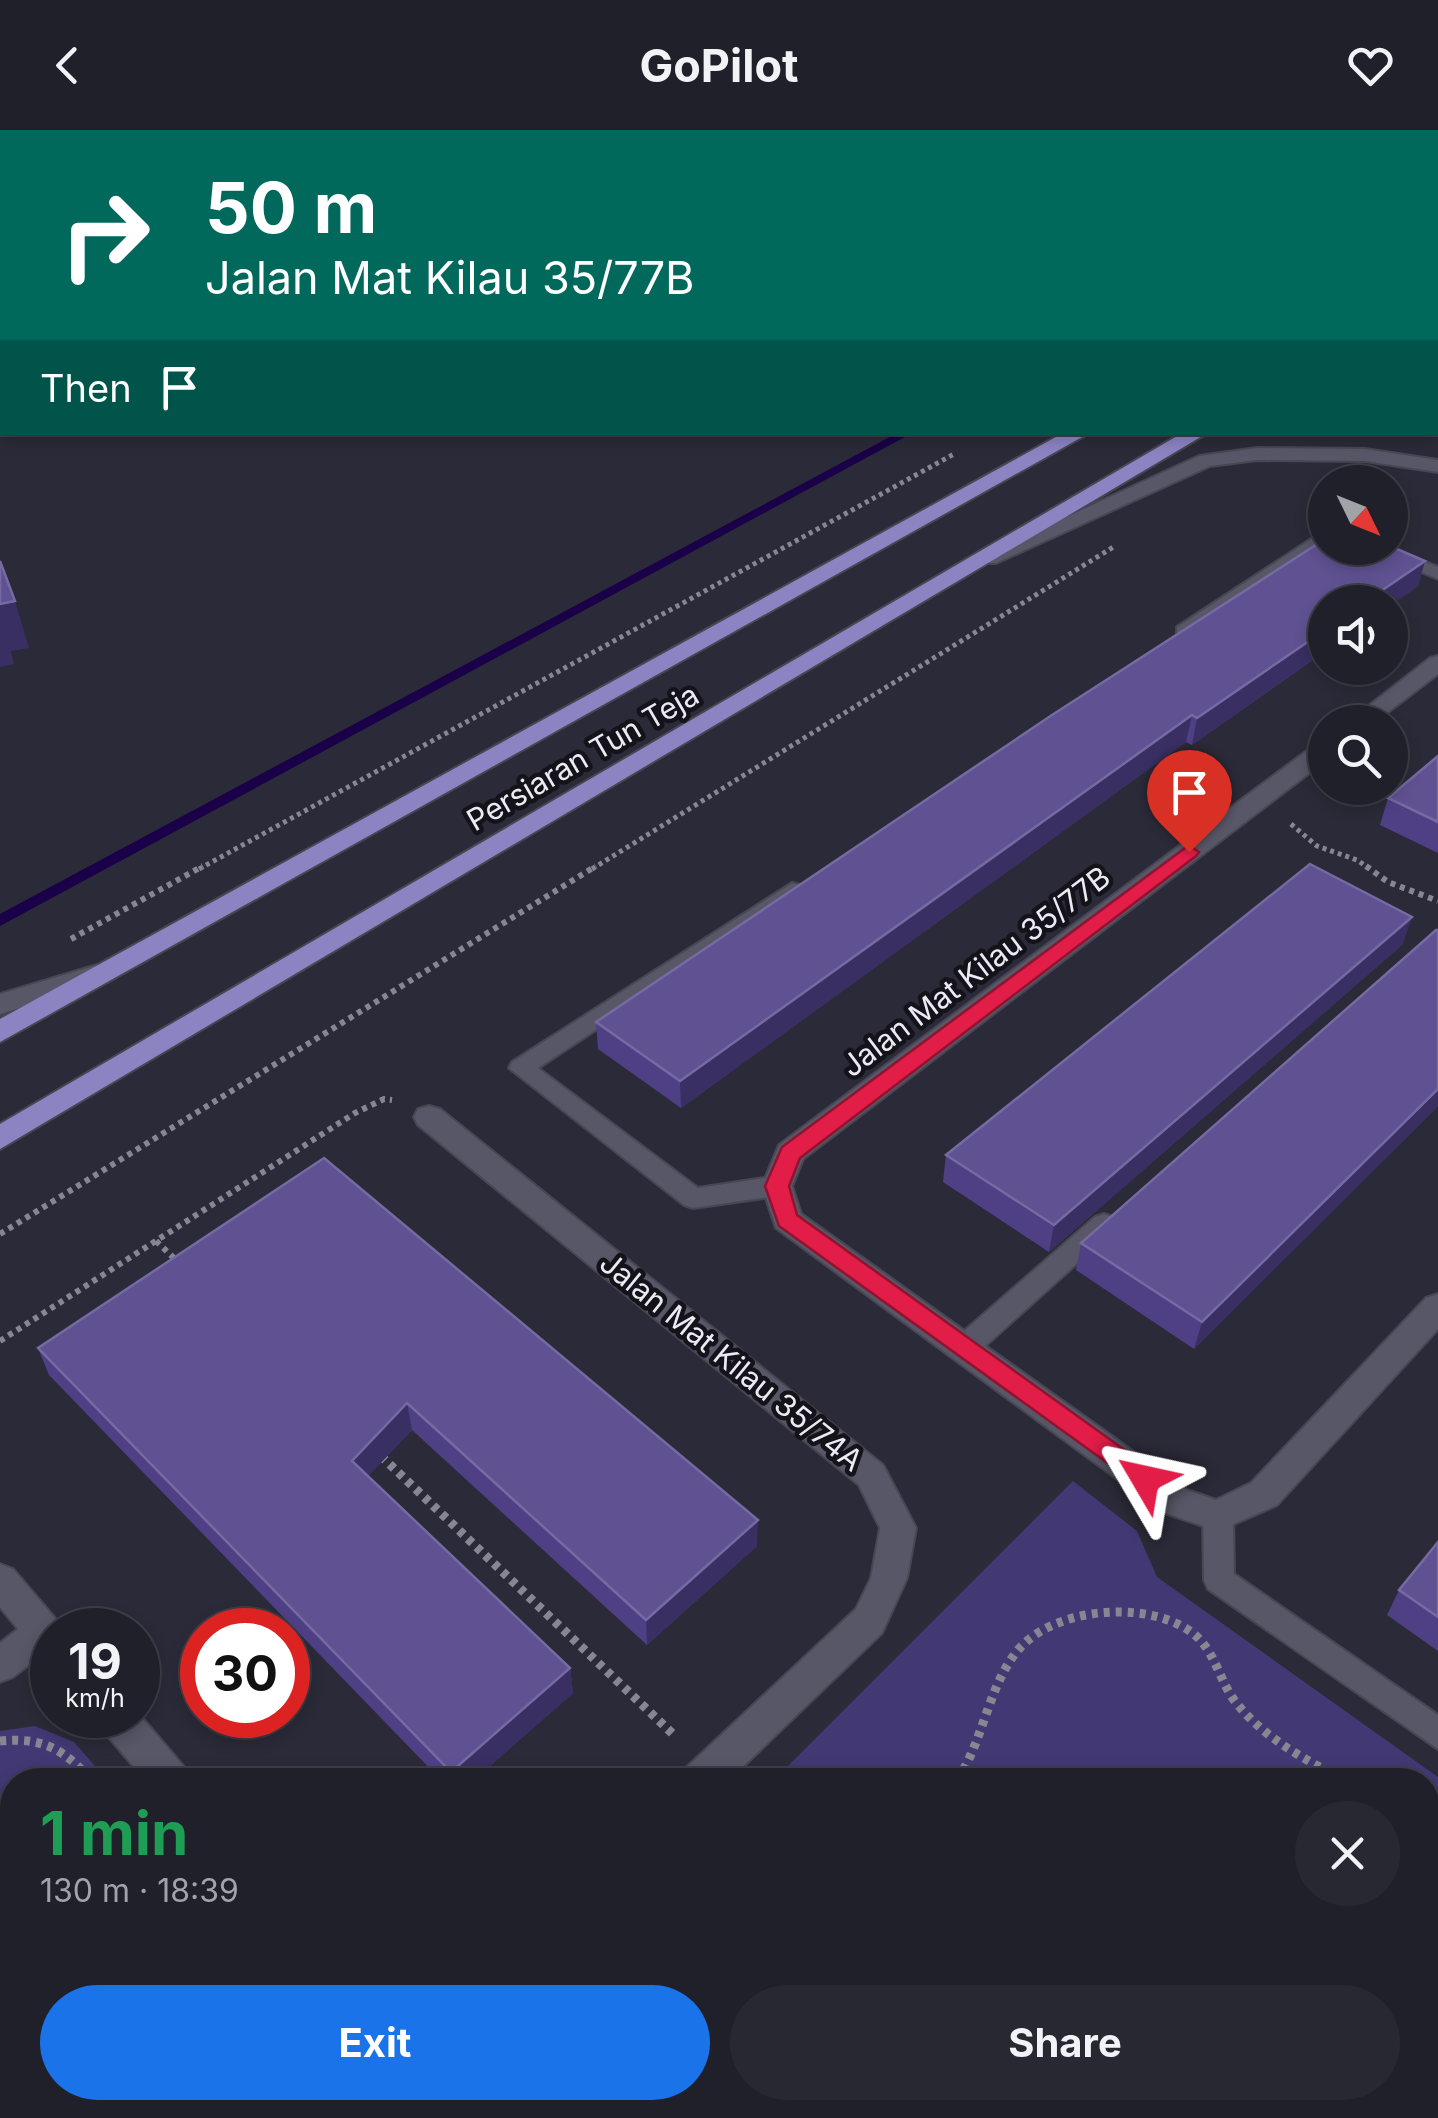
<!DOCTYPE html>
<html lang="en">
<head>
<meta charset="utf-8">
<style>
  :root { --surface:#20202a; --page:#282832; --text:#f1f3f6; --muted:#a2a3a8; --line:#3d3e47; --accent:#1a73e8 }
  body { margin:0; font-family:Inter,sans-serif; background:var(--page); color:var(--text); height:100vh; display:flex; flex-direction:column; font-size:38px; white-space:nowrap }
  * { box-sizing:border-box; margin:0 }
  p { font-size:32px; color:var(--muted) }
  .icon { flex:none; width:55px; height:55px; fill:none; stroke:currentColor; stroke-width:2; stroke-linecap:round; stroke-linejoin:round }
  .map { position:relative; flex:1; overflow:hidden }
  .details { position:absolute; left:0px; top:1638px; width:1440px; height:352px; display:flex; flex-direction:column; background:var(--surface); border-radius:40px 40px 0 0; box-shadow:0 5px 15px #0003,0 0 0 2px var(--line) }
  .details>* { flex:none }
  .banner { position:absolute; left:0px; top:0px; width:1440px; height:305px; box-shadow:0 5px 15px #0003,0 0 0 2px var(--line); background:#00695c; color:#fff; overflow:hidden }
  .needle { width:65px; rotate:133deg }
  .tools { position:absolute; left:1308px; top:335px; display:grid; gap:20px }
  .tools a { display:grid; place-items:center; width:100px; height:100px; border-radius:50%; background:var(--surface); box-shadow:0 5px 15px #0003,0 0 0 2px var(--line); font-size:50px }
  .speed { position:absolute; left:30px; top:1478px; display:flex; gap:20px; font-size:50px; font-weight:700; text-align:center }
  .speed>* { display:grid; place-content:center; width:130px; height:130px; border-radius:50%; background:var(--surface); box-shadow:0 5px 15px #0003,0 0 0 2px var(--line); line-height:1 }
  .speed small { font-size:25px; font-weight:400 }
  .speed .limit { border:15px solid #d22; background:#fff; color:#111 }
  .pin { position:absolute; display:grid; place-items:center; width:85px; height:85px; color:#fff; margin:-102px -42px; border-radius:50% 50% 50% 0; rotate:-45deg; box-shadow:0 0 10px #0007 }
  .pin .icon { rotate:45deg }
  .me { position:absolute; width:110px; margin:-55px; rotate:306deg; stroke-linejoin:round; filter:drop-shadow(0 0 8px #0008) }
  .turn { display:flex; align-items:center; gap:35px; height:210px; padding:0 40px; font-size:45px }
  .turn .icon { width:130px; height:130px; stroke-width:2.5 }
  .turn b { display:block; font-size:70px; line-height:85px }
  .then { display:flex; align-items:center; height:95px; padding:0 40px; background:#0003; gap:20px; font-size:38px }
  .round { display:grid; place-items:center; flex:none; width:105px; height:105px; border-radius:52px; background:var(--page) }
  .overview { display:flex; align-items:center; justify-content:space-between; height:170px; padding:0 40px }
  h1 { font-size:60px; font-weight:700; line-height:75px; color:#1e9e55 }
  .cta { display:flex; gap:20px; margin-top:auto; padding:20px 40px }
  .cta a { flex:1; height:115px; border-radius:60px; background:var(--accent); color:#fff; font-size:40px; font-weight:700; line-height:115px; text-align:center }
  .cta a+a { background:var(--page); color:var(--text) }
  header { display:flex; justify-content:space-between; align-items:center; height:130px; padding:0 40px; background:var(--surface); font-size:45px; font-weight:700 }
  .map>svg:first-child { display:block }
</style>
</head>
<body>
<header><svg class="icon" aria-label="back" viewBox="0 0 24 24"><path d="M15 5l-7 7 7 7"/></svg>GoPilot<svg class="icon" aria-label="heart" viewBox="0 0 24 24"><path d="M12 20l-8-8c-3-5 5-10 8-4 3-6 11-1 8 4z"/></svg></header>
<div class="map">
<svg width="1438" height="1988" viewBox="0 0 1438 1988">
  <rect width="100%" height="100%" fill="#2b2a38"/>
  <path fill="#423873" d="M 1052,0 L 1438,0 L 1438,157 L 1438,2 Z
    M 1073,1351 L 1137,1401 L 1157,1447 L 1438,1647 L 1438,1831 L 1428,1834 L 1428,1650 L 774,1650 Z
    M 35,1596 L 74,1612 L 107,1650 L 12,1650 L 12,1978 L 261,1978 L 258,1988 L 0,1988 L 0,1601 Z
    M 533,1978 L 1042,1978 L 1034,1988 L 533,1988 Z"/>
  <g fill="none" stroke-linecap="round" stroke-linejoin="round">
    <path fill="#190048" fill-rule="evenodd" d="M 899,302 L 914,302 L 0,796 L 0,784 Z"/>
    <defs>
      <path id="lane" d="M 1325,400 L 1325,413 L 1191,505 L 1177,505 L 1177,497 Z
        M 1365,418 L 1389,418 L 1438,437 L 1438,449 Z
        M 792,753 L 800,755 L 803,760 L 800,765 L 538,938 L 698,1058 L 777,1046 L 786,1049 L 790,1056 L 786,1063 L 777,1066 L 693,1078 L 684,1075 L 509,938 L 512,932 Z
        M 1104,1084 L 1113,1087 L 1117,1094 L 1113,1101 L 974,1226 L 964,1229 L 954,1226 L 950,1218 L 954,1210 L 1095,1087 Z
        M 1218,1373 L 1229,1377 L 1233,1386 L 1234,1444 L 1438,1585 L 1438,1619 L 1208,1459 L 1204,1450 L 1203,1386 L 1207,1377 Z"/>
      <path id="street" d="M 1257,318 L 1365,319 L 1438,330 L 1438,342 L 1365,331 L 1257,330 L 1210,336 L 996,433 L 980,433 L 977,428 L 1199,326 Z
        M 1438,526 L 1438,544 L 1375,592 L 1348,592 L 1430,528 Z
        M 1325,612 L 1325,631 L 803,1029 L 792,1056 L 801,1084 L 1187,1360 L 1216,1370 L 1251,1353 L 1426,1168 L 1438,1164 L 1438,1199 L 1277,1375 L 1218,1401 L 1162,1382 L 776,1098 L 762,1056 L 779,1015 L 1316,614 Z
        M 97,835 L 107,837 L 111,844 L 107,851 L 0,884 L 0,864 Z
        M 429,976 L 440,979 L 883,1335 L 916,1398 L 907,1448 L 882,1503 L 729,1650 L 681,1650 L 687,1637 L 856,1479 L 871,1448 L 880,1398 L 859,1355 L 418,995 L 414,987 L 418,979 Z
        M 0,1434 L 13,1439 L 65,1500 L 52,1500 L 52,1529 L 42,1525 L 13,1547 L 0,1552 L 0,1513 L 18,1499 L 0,1477 Z
        M 138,1583 L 184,1637 L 190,1650 L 145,1650 L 101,1598 L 96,1585 Z
        M 1438,1938 L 1438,1982 L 1428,1985 L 1412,1978 L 1428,1978 L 1428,1941 Z
        M 329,1978 L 380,1978 L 376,1988 L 325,1988 Z
        M 425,1978 L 474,1978 L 478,1988 L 429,1988 Z
        M 1339,1978 L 1409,1978 L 1405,1988 L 1335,1988 Z"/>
      <path id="primary" d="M 1065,302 L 1091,302 L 0,912 L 0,889 Z
        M 1184,302 L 1209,302 L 0,1019 L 0,994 Z"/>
    </defs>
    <use href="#lane" stroke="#484652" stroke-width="4"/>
    <use href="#street" stroke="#484652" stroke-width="4"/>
    <use href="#primary" stroke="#484652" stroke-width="4"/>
    <path stroke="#878693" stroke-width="5" stroke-dasharray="4 4" stroke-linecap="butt" d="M 1156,628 L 1213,654
      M 1291,694 L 1317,716 L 1357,730 L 1370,739
      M 199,739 L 954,324
      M 592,739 L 1115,416"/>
    <path stroke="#878693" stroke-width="6" stroke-dasharray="5 5" stroke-linecap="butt" d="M 1366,736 L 1388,752 L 1438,771
      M 71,809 L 203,736
      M 0,1104 L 596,736
      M 156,1111 L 177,1131
      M 0,1211 L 355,983 L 384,969 L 392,970"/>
    <path stroke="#878693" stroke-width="9" stroke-dasharray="6 6" stroke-linecap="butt" d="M 381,1326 L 676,1607
      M 0,1611 C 42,1607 64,1619 91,1650
      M 957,1650 C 984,1610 988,1556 1018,1520 C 1055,1476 1152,1469 1195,1505 C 1215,1522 1219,1549 1234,1570 C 1262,1607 1304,1629 1344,1650
      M 1428,1736 L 1438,1736
      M 661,1978 L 670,1988
      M 43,1988 L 59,1978
      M 245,1988 L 248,1978
      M 929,1988 L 937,1978"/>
    <use href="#lane" fill="#585768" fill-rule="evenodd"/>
    <use href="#street" fill="#585768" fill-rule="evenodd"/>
    <use href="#primary" fill="#8c83c2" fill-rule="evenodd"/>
  </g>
  <path fill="#4f4086" d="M 1425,431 L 1418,456 L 1192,615 L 1186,612 L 681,978 L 598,919 L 596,892 Z
    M 1438,626 L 1438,723 L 1380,695 L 1388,668 Z
    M 1438,800 L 1438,976 L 1194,1219 L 1076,1140 L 1081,1113 Z
    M 1403,814 L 1049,1122 L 943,1052 L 946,1025 Z
    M 324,1028 L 757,1416 L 647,1515 L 412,1300 L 368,1346 L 570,1538 L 573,1563 L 474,1650 L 441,1650 L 49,1245 L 38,1218 Z
    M 1438,1412 L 1438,1521 L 1387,1485 L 1399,1460 Z"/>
  <path fill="#392f62" d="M 1425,431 L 1418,456 L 1390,476 L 1390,472 L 1365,472 Z
    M 15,471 L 29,518 L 11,521 L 14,534 L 0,537 L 0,474 Z
    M 1325,500 L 1325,521 L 1192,615 L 1197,588 Z
    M 1192,585 L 1186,612 L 681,978 L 680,951 Z
    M 1412,787 L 1403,814 L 1049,1122 L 1054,1095 Z
    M 1438,959 L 1438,976 L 1194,1219 L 1202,1192 Z
    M 407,1273 L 412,1300 L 358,1357 L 352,1331 Z
    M 758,1390 L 757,1416 L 647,1515 L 646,1490 Z
    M 570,1538 L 573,1563 L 474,1650 L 453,1650 L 451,1642 Z"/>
  <path fill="#605292" stroke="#766aa2" stroke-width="2.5" d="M 1325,409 L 1325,418 L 1390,418 L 1390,416 L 1425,431 L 1365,472 L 1325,472 L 1325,500 L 1197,588 L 1192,585 L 680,951 L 596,892 L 1052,585 Z
    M 0,431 L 15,471 L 0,474 Z
    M 1438,626 L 1438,692 L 1388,668 Z
    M 1310,734 L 1412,787 L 1054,1095 L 946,1025 Z
    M 1436,800 L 1438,800 L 1438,959 L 1202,1192 L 1081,1113 Z
    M 324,1028 L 758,1390 L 646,1490 L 407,1273 L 352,1331 L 570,1538 L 451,1642 L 38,1218 Z
    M 1438,1412 L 1438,1487 L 1399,1460 Z"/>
  <path fill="#e11d48" stroke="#92132f" stroke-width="2.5" d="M 1189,715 L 1199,722 L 1196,726 L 800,1028 L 789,1056 L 797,1085 L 1154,1341 L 1158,1349 L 1154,1357 L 1145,1360 L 779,1096 L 765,1056 L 782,1017 Z"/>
  <g text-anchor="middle" stroke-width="9" stroke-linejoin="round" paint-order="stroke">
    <g font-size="30" fill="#ecebf5" stroke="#14131a">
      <text transform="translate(583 628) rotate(-30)" y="10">Persiaran Tun Teja</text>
      <text transform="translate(976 842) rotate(-37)" y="10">Jalan Mat Kilau 35/77B</text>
      <text transform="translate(731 1232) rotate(39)" y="10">Jalan Mat Kilau 35/74A</text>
    </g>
  </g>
</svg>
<div class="tools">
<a><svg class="needle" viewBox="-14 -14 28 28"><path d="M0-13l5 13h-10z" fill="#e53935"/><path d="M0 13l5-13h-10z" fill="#a2a3a8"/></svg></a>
<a><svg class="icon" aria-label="sound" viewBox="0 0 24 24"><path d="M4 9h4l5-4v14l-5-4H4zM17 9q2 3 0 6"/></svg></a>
<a><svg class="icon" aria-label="search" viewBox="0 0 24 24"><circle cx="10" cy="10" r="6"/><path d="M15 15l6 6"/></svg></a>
</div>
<div class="speed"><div>19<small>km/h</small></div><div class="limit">30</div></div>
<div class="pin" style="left:1189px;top:722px;background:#d93025"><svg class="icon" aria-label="arrive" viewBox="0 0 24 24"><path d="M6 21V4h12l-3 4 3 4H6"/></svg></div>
<svg class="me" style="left:1145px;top:1349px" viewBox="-20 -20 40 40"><path d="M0-17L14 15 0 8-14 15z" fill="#e11d48" stroke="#fff" stroke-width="4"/></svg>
<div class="banner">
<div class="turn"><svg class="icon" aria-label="right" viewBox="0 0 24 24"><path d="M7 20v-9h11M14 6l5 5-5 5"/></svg><div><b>50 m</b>Jalan Mat Kilau 35/77B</div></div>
<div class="then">Then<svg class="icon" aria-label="arrive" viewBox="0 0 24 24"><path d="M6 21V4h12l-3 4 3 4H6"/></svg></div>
</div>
<section class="details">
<div class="overview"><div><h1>1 min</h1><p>130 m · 18:39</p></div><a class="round"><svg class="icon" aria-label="close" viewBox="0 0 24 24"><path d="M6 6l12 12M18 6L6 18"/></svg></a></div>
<div class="cta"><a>Exit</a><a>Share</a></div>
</section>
</div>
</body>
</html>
